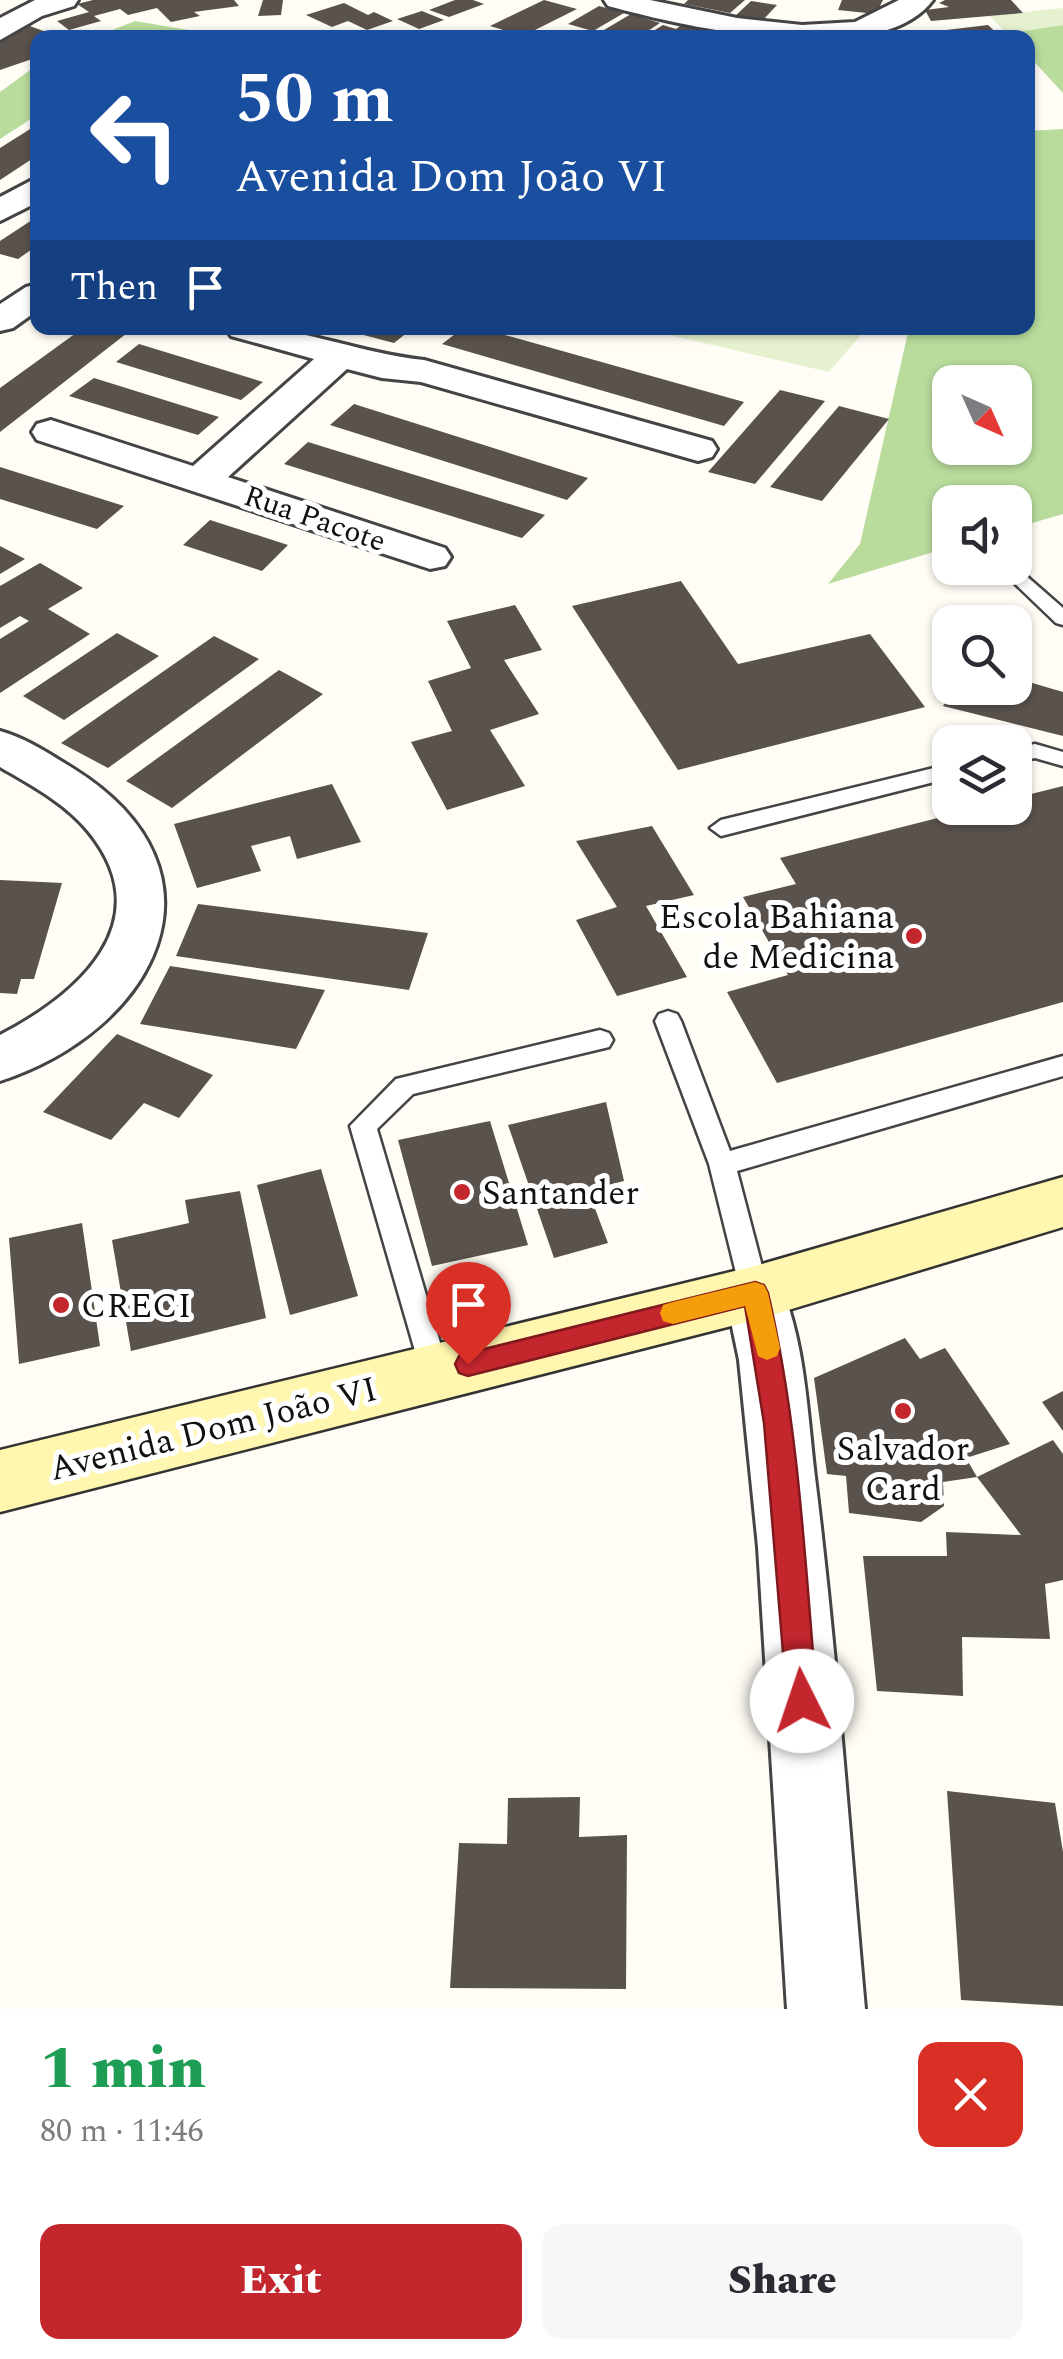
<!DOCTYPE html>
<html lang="en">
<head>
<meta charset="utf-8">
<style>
  :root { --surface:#fff; --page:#f7f7f7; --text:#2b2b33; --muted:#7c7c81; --accent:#c4262e }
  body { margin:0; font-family:Spectral,serif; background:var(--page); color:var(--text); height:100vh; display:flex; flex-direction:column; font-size:38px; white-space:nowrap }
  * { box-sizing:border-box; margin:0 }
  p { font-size:32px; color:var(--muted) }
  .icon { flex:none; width:55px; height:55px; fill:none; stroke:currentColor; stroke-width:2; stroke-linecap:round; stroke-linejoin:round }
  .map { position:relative; height:2009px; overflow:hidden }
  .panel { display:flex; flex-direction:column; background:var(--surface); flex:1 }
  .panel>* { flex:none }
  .guide { position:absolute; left:30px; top:30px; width:1005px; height:305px; border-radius:20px; box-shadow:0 2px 8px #0004; background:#1a4fa0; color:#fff; overflow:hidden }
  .needle { width:65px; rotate:135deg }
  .buttons { position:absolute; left:932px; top:365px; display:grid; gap:20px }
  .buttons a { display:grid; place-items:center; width:100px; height:100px; border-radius:20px; background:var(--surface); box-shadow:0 2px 8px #0004; font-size:50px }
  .pin { position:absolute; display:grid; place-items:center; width:85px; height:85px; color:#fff; margin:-102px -42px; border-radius:50% 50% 50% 0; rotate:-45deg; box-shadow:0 0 10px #0007 }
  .pin .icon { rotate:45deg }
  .me { position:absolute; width:110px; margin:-55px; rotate:356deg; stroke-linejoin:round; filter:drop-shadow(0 0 8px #0008) }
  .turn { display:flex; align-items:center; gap:35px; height:210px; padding:0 40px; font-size:45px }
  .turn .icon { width:130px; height:130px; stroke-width:2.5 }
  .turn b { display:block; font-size:70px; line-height:85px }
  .then { display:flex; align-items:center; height:95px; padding:0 40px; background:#0003; gap:20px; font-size:38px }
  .round { display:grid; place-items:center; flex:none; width:105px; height:105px; border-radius:20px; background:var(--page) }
  .overview { display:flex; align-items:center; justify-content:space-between; height:170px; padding:0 40px }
  h1 { font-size:60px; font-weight:800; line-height:75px; color:#1e9e55 }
  .action { display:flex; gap:20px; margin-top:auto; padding:20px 40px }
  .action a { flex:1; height:115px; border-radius:20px; background:var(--accent); color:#fff; font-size:40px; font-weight:800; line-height:115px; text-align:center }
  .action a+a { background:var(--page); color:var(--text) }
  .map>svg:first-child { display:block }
</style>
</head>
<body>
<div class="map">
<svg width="1063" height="2009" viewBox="0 0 1063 2009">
  <rect width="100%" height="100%" fill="#fffdf5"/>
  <path fill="#b9dc9c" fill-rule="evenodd" d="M 135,21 L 229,37 L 95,37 Z
    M 1063,25 L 1063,93 L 1028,55 L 1028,38 L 1011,37 L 1007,33 Z
    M 37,65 L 37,115 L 0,139 L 0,92 Z
    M 1063,129 L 1063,514 L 1015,528 L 1015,502 L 950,502 L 950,547 L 828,584 L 860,544 L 909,328 L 1028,328 L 1028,131 ZM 950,382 L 1015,382 L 1015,448 L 950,448 Z"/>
  <path fill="#e6f2cf" d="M 1063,8 L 1063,25 L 1007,33 L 989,16 Z
    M 639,328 L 867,328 L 829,372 Z"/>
  <path fill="#5a524d" d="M 93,0 L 234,0 L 239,6 L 194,12 L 200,16 L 171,22 L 157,8 L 128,15 L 120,9 L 94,16 L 101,21 L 69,30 L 57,21 L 89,12 L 77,4 Z
    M 263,0 L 283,0 L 281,15 L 258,16 Z
    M 455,0 L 473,0 L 484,4 L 449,17 L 429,10 Z
    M 544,0 L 577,9 L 523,36 L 490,26 Z
    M 688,0 L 745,0 L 730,13 L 684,4 Z
    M 842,0 L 883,0 L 876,14 L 838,10 Z
    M 945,0 L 1011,0 L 1023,13 L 931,21 L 925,10 L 949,7 L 939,3 Z
    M 751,1 L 777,5 L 760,23 L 733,18 Z
    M 344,3 L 368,15 L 374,12 L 393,21 L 367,30 L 348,21 L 332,27 L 306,15 Z
    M 599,6 L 624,13 L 593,31 L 568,24 Z
    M 422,11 L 444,20 L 419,29 L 397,19 Z
    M 631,14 L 660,23 L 637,38 L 604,30 Z
    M 684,23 L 705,26 L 701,31 L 717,34 L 723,29 L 745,32 L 740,38 L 642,38 L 663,25 L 676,29 Z
    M 27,25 L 63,38 L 38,38 L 38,57 L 0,70 L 0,41 L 7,38 L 2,36 Z
    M 988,25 L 1002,38 L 946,38 L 938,31 Z
    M 38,124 L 38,155 L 0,180 L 0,148 Z
    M 35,218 L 38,245 L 18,259 L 0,254 L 0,241 Z
    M 83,328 L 131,330 L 0,432 L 0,388 Z
    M 337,328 L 413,328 L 394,343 Z
    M 463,328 L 480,328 L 744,402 L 724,426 L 442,344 Z
    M 139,344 L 263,382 L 241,400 L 116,362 Z
    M 94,378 L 219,417 L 198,435 L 69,396 Z
    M 780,390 L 825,401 L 755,484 L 708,472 Z
    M 354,404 L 588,478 L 567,500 L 330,425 Z
    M 839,406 L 889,419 L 822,501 L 770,487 Z
    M 308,442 L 545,515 L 522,538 L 284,464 Z
    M 0,467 L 124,506 L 97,529 L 0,499 Z
    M 210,520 L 288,545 L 262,571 L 183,545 Z
    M 0,546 L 25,559 L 0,574 Z
    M 40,563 L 83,588 L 48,609 L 90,634 L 0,693 L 0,639 L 29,621 L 20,616 L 0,628 L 0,586 Z
    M 681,581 L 738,664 L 870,634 L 925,707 L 678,770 L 572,606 Z
    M 515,605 L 542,650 L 504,660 L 539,714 L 490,730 L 525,786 L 447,810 L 411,742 L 452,731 L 428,681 L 471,668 L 447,621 Z
    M 117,633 L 159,656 L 64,720 L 23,696 Z
    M 214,636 L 259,659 L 108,768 L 61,743 Z
    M 279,670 L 323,694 L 172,808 L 126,781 Z
    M 1015,678 L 1063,692 L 1063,736 L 943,706 L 954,688 L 1015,688 Z
    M 332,784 L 361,842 L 297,859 L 290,836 L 251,846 L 261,871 L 197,888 L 174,824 Z
    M 1063,786 L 1063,1002 L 777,1083 L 727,992 L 788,975 L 743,897 L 796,884 L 780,858 L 977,808 L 1015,808 L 1015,798 Z
    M 652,826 L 694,895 L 646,906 L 687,977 L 617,996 L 576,920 L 617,907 L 576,841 Z
    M 0,880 L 62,883 L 34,979 L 21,979 L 17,994 L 0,993 Z
    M 198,904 L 428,933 L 409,990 L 176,956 Z
    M 170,966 L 325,990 L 296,1049 L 140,1024 Z
    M 117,1034 L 213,1075 L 179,1118 L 144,1103 L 111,1140 L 43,1112 Z
    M 606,1102 L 624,1181 L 588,1190 L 608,1243 L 554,1258 L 508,1125 Z
    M 490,1121 L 528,1245 L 432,1266 L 398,1140 Z
    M 321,1169 L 358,1296 L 290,1315 L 257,1185 Z
    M 240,1191 L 266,1318 L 131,1351 L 112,1240 L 189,1223 L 185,1200 Z
    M 82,1223 L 100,1346 L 19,1364 L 9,1238 Z
    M 905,1338 L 920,1359 L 945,1348 L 1010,1444 L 966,1458 L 977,1477 L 943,1482 L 944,1506 L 921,1522 L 849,1513 L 846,1476 L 827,1474 L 814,1378 Z
    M 1063,1391 L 1063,1431 L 1042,1402 Z
    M 1053,1440 L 1063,1454 L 1063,1580 L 1045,1584 L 1050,1639 L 962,1637 L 963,1696 L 877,1691 L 863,1556 L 947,1556 L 946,1532 L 1021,1535 L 977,1477 Z
    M 947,1791 L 1055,1803 L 1063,1852 L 1063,2006 L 961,2000 Z
    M 580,1797 L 579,1837 L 627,1835 L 626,1989 L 450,1988 L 459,1843 L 507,1844 L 508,1798 Z"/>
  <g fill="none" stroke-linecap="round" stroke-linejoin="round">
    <defs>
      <path id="lane" d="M 1015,566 L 1063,608 L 1063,625 L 1056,623 L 1007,576 L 1007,568 Z
        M 1035,744 L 1063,752 L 1063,766 L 1035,758 L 1015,762 L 1015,748 Z
        M 950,764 L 950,778 L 721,836 L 710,828 L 721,820 Z
        M 668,1011 L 677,1014 L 681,1021 L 730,1151 L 1063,1056 L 1063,1076 L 737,1171 L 769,1293 L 765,1302 L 755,1305 L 745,1302 L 741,1293 L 709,1164 L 655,1021 L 659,1014 Z
        M 600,1030 L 609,1033 L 613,1040 L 609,1047 L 413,1094 L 377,1129 L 449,1373 L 444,1382 L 434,1386 L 424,1382 L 350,1126 L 396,1079 Z"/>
      <path id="street" d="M 35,0 L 78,0 L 74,6 L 42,16 L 0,40 L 0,18 Z
        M 604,0 L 650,0 L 737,18 L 802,25 L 855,22 L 899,0 L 933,0 C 879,73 682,26 608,6 Z
        M 38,177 L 38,202 L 0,221 L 0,197 Z
        M 38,284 L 38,310 L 13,328 L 0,331 L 0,304 L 26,287 Z
        M 226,328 C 297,323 354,353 424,360 L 712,441 L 717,449 L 712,457 L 698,461 L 421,382 L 382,378 L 347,369 L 228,477 L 445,548 L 451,557 L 445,566 L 430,569 L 37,440 L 32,432 L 37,424 L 51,420 L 193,466 L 314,359 L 231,336 Z
        M 0,731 C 26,738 51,755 74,769 C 240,873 154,1031 0,1081 L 0,1035 C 79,994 162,921 88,831 C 65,803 31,785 0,767 Z
        M 755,1268 L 776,1275 C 805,1336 807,1410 815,1477 C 837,1653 849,1832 865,2009 L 787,2009 L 758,1547 L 739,1360 L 725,1293 L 734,1275 Z"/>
      <path id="secondary" d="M 1063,1177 L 1063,1227 L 755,1320 L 0,1512 L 0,1450 L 755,1266 Z"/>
    </defs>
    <use href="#lane" stroke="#444" stroke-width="5"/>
    <use href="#street" stroke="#444" stroke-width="6"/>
    <use href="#secondary" stroke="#333" stroke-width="5"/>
    <use href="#lane" fill="#fff" fill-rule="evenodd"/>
    <use href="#street" fill="#fff" fill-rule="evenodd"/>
    <use href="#secondary" fill="#fff6b0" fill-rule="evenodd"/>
  </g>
  <path fill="#c4262e" stroke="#7f191e" stroke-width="2.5" d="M 755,1282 L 764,1285 L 768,1293 C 799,1426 805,1564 817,1701 L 813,1711 L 802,1716 L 792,1711 L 787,1701 L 764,1423 L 745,1306 L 468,1376 L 459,1373 L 455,1364 L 459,1356 L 468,1353 Z"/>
  <path fill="#f59e0b" d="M 755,1282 L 764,1285 L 768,1293 L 780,1348 L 777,1356 L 767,1360 L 758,1356 L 745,1306 L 673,1324 L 663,1321 L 660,1313 L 663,1305 L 673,1302 Z"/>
  <g fill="#c4262e" stroke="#fff" stroke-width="4">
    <circle cx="914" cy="936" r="10"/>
    <circle cx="462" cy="1192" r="10"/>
    <circle cx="61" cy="1305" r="10"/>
    <circle cx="903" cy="1411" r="10"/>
  </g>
  <g text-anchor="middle" stroke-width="10" stroke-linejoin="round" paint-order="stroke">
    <g font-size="30" fill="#111" stroke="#fff">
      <text transform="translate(315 518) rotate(19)" y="10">Rua Pacote</text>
    </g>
    <g font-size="35" fill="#111" stroke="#fff" text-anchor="start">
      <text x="894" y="928" text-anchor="end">Escola Bahiana<tspan x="894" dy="40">de Medicina</tspan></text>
      <text x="482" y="1204">Santander</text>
      <text x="81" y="1317">CRECI</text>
      <text x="903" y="1460" text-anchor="middle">Salvador<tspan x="903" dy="40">Card</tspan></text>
    </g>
    <g font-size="35" fill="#111" stroke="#fff">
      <text transform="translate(213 1428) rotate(-14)" y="12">Avenida Dom João VI</text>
    </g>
  </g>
</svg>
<div class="buttons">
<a><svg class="needle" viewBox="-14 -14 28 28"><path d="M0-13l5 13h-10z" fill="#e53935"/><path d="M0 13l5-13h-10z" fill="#7c7c81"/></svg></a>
<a><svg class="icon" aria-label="sound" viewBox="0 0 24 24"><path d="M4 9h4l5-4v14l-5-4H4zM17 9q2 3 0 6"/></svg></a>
<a><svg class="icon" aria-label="search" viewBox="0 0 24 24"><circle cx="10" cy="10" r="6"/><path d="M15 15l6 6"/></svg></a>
<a><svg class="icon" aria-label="layers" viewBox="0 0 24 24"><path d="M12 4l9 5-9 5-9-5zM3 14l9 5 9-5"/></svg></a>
</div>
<div class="pin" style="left:468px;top:1364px;background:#d93025"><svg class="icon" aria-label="arrive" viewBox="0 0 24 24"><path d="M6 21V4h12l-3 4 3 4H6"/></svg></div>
<svg class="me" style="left:802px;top:1701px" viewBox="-20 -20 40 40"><circle r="19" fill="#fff"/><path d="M0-13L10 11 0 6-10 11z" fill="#c4262e"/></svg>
<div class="guide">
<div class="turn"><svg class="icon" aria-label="left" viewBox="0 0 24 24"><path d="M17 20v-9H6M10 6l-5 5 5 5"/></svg><div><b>50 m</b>Avenida Dom João VI</div></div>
<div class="then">Then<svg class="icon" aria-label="arrive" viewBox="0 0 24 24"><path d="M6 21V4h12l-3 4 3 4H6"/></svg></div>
</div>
</div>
<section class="panel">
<div class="overview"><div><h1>1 min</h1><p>80 m · 11:46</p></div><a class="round" style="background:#d93025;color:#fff"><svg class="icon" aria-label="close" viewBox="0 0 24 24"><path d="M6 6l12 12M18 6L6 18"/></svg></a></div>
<div class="action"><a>Exit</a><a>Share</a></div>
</section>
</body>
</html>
